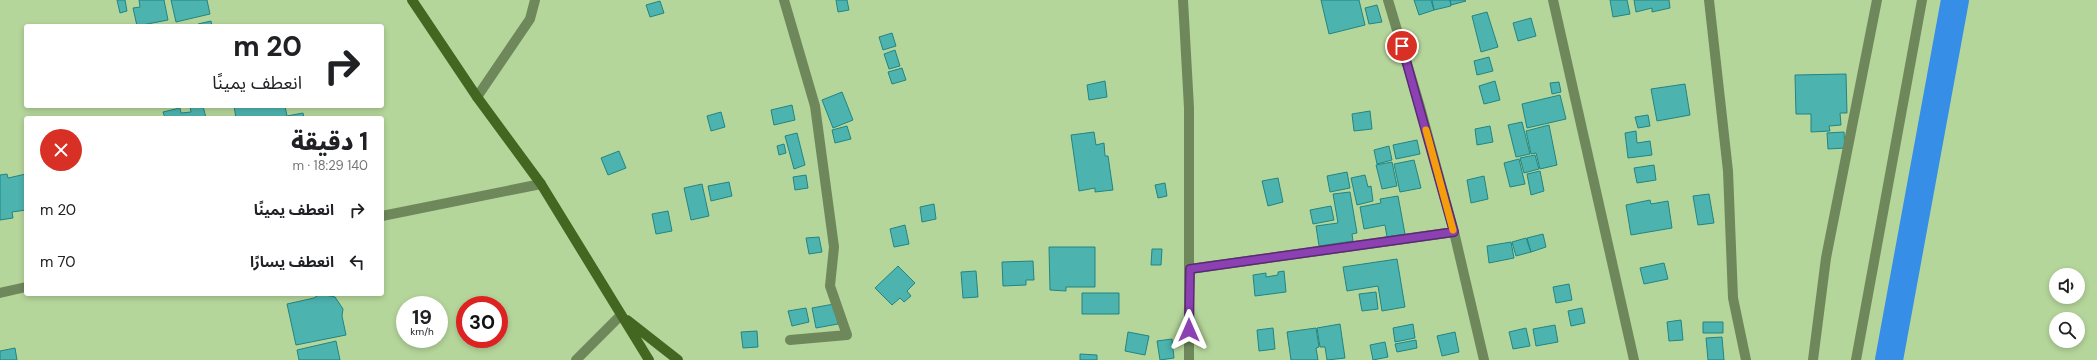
<!DOCTYPE html>
<html lang="ar">
<head>
<meta charset="utf-8">
<style>
  :root { --surface:#fff; --page:#f2f2f2; --text:#202124; --muted:#757577 }
  body { margin:0; font-family:"DM Sans","Noto Sans Arabic",sans-serif; background:var(--page); color:var(--text); direction:rtl; height:100vh; display:flex; flex-direction:column; font-size:15px; white-space:nowrap }
  * { box-sizing:border-box; margin:0 }
  p { font-size:13px; color:var(--muted) }
  .icon { flex:none; width:22px; height:22px; fill:none; stroke:currentColor; stroke-width:2; stroke-linecap:round; stroke-linejoin:round }
  .map { position:relative; flex:1; overflow:hidden; direction:ltr }
  .details { position:absolute; left:24px; top:116px; width:360px; height:180px; display:flex; flex-direction:column; background:var(--surface); border-radius:4px; box-shadow:0 2px 6px #0003; direction:rtl }
  .details>* { flex:none }
  .hud { position:absolute; left:24px; top:24px; width:360px; height:84px; border-radius:4px; box-shadow:0 2px 6px #0003; direction:rtl; background:#fff; color:var(--text); overflow:hidden }
  .fabs { position:absolute; left:2049px; top:268px; display:grid; gap:8px }
  .fabs a { display:grid; place-items:center; width:36px; height:36px; border-radius:50%; background:var(--surface); box-shadow:0 2px 6px #0003; font-size:20px }
  .speed { position:absolute; left:396px; top:296px; display:flex; gap:8px; font-size:20px; font-weight:700; text-align:center }
  .speed>* { display:grid; place-content:center; width:52px; height:52px; border-radius:50%; background:var(--surface); box-shadow:0 2px 6px #0003; line-height:1 }
  .speed small { font-size:10px; font-weight:400 }
  .speed .limit { border:6px solid #d22; background:#fff; color:#111 }
  .pin { position:absolute; display:grid; place-items:center; width:34px; height:34px; color:#fff; margin:-17px; border:2px solid #fff; border-radius:50%; box-shadow:0 1px 4px #0007 }
  .me { position:absolute; width:44px; margin:-22px; rotate:0deg; stroke-linejoin:round; filter:drop-shadow(0 0 3px #0008) }
  .turn { display:flex; align-items:center; gap:14px; height:84px; padding:0 16px; font-size:18px }
  .turn .icon { width:52px; height:52px; stroke-width:2.5 }
  .turn b { display:block; font-size:28px; line-height:34px }
  .round { display:grid; place-items:center; flex:none; width:42px; height:42px; border-radius:21px; background:var(--page) }
  .head { display:flex; align-items:center; justify-content:space-between; height:68px; padding:0 16px }
  h1 { font-size:24px; font-weight:800; line-height:30px }
  ul { padding:0; list-style:none }
  li { display:flex; align-items:center; gap:12px; height:52px; padding:0 16px }
  li div { flex:1 }
  li b { display:block; font-size:15px }
  li em { font-style:normal }
  .map>svg:first-child { display:block }
</style>
</head>
<body>
<div class="map">
<svg width="2097" height="360" viewBox="0 0 2097 360">
  <rect width="100%" height="100%" fill="#b5d69b"/>
  <g fill="none" stroke-linecap="round" stroke-linejoin="round">
    <path stroke="#368ee6" stroke-width="28" d="M 1889,360 L 1955,0"/>
  </g>
  <path fill="#4db3af" stroke="#228582" d="M 117,0 L 125,0 L 127,11 L 120,13 Z
    M 139,0 L 164,0 L 168,20 L 137,26 L 133,8 L 140,7 Z
    M 171,0 L 207,0 L 210,14 L 176,22 Z
    M 836,0 L 847,0 L 849,10 L 838,12 Z
    M 1321,0 L 1359,0 L 1365,25 L 1329,34 Z
    M 1414,0 L 1431,0 L 1434,10 L 1419,15 Z
    M 1432,0 L 1450,0 L 1451,6 L 1434,10 Z
    M 1450,0 L 1465,0 L 1466,1 L 1451,5 Z
    M 1610,0 L 1627,0 L 1630,14 L 1613,17 Z
    M 1634,0 L 1669,0 L 1670,8 L 1652,12 L 1652,8 L 1636,12 Z
    M 660,1 L 664,13 L 650,17 L 646,5 Z
    M 1377,5 L 1382,22 L 1369,24 L 1365,8 Z
    M 1487,12 L 1498,47 L 1481,52 L 1472,16 Z
    M 1531,18 L 1536,36 L 1518,41 L 1513,23 Z
    M 211,21 L 212,26 L 198,26 L 198,24 Z
    M 892,33 L 896,46 L 883,50 L 879,37 Z
    M 895,50 L 900,66 L 889,69 L 884,54 Z
    M 1489,57 L 1493,71 L 1477,75 L 1474,61 Z
    M 902,68 L 906,80 L 892,84 L 888,72 Z
    M 1846,74 L 1847,113 L 1840,113 L 1841,125 L 1829,126 L 1830,131 L 1811,132 L 1811,114 L 1796,114 L 1795,75 Z
    M 1105,81 L 1107,97 L 1089,100 L 1087,85 Z
    M 1495,81 L 1500,100 L 1484,104 L 1479,86 Z
    M 1559,82 L 1561,92 L 1552,94 L 1550,83 Z
    M 1685,84 L 1690,115 L 1657,121 L 1651,89 Z
    M 842,92 L 853,120 L 833,128 L 822,100 Z
    M 1560,95 L 1566,119 L 1527,128 L 1522,104 Z
    M 792,105 L 795,120 L 774,125 L 771,110 Z
    M 190,106 L 203,106 L 206,118 L 165,118 L 163,112 L 180,108 L 181,113 L 191,112 Z
    M 234,106 L 285,106 L 287,116 L 303,113 L 304,118 L 236,118 Z
    M 1370,111 L 1372,129 L 1354,131 L 1352,114 Z
    M 721,112 L 725,127 L 711,131 L 707,116 Z
    M 1648,115 L 1650,126 L 1638,128 L 1635,117 Z
    M 1522,122 L 1530,154 L 1516,157 L 1508,125 Z
    M 1549,125 L 1557,165 L 1540,169 L 1536,153 L 1531,154 L 1526,131 Z
    M 847,126 L 851,139 L 835,143 L 832,130 Z
    M 1490,126 L 1493,142 L 1477,145 L 1475,129 Z
    M 1636,131 L 1637,143 L 1650,141 L 1652,155 L 1628,158 L 1625,133 Z
    M 1094,132 L 1096,145 L 1104,143 L 1105,156 L 1108,156 L 1113,190 L 1095,192 L 1095,188 L 1079,191 L 1071,135 Z
    M 1844,132 L 1845,148 L 1828,149 L 1827,133 Z
    M 797,133 L 805,165 L 794,169 L 785,136 Z
    M 1417,140 L 1420,154 L 1396,159 L 1393,145 Z
    M 784,144 L 786,153 L 779,155 L 777,146 Z
    M 1389,146 L 1392,160 L 1377,164 L 1374,150 Z
    M 619,151 L 626,168 L 608,175 L 601,158 Z
    M 1535,155 L 1539,169 L 1524,173 L 1520,158 Z
    M 1519,159 L 1525,184 L 1510,187 L 1504,163 Z
    M 1414,160 L 1421,188 L 1400,192 L 1394,164 Z
    M 1392,162 L 1397,186 L 1382,189 L 1376,165 Z
    M 1654,165 L 1656,180 L 1637,183 L 1634,168 Z
    M 1540,171 L 1544,191 L 1531,195 L 1527,174 Z
    M 1347,172 L 1350,188 L 1330,192 L 1327,176 Z
    M 7,174 L 8,178 L 26,174 L 26,210 L 12,212 L 13,218 L 0,220 L 0,175 Z
    M 806,175 L 808,188 L 795,190 L 793,177 Z
    M 1365,175 L 1368,187 L 1371,186 L 1373,201 L 1357,205 L 1351,178 Z
    M 1484,176 L 1488,199 L 1471,203 L 1467,180 Z
    M 1278,178 L 1283,202 L 1268,206 L 1262,181 Z
    M 729,182 L 732,196 L 711,201 L 708,186 Z
    M 1165,183 L 1167,196 L 1158,198 L 1155,185 Z
    M 702,184 L 709,216 L 691,220 L 684,188 Z
    M 1350,192 L 1357,233 L 1352,234 L 1353,241 L 1319,246 L 1316,226 L 1338,223 L 1333,194 Z
    M 1709,194 L 1714,223 L 1698,225 L 1693,196 Z
    M 1398,196 L 1405,234 L 1387,237 L 1385,225 L 1364,229 L 1360,207 L 1381,203 L 1380,199 Z
    M 1650,200 L 1651,204 L 1668,201 L 1672,228 L 1631,235 L 1626,205 Z
    M 934,204 L 936,219 L 922,222 L 920,207 Z
    M 1331,206 L 1334,220 L 1313,224 L 1310,210 Z
    M 668,211 L 672,231 L 656,234 L 652,214 Z
    M 905,225 L 909,244 L 894,247 L 890,229 Z
    M 1543,234 L 1546,247 L 1531,252 L 1527,238 Z
    M 819,237 L 822,252 L 809,254 L 806,238 Z
    M 1526,238 L 1531,252 L 1516,256 L 1512,242 Z
    M 1511,242 L 1514,258 L 1489,263 L 1487,246 Z
    M 1049,247 L 1095,247 L 1095,287 L 1066,287 L 1066,291 L 1050,290 Z
    M 1152,249 L 1162,249 L 1161,265 L 1151,265 Z
    M 1397,259 L 1405,307 L 1382,311 L 1378,286 L 1347,291 L 1343,267 Z
    M 1033,261 L 1034,280 L 1026,280 L 1026,285 L 1003,286 L 1002,262 Z
    M 1664,263 L 1668,279 L 1644,284 L 1640,268 Z
    M 898,266 L 915,283 L 907,291 L 911,296 L 904,302 L 900,298 L 892,305 L 875,288 Z
    M 976,271 L 978,297 L 963,298 L 961,272 Z
    M 1284,271 L 1286,292 L 1255,296 L 1253,275 L 1266,273 L 1266,277 L 1278,275 L 1278,272 Z
    M 1569,284 L 1572,300 L 1556,303 L 1553,287 Z
    M 1376,292 L 1378,309 L 1362,311 L 1359,294 Z
    M 1082,293 L 1119,293 L 1119,314 L 1082,314 Z
    M 320,294 L 335,297 L 343,309 L 342,316 L 346,335 L 296,345 L 287,304 L 314,298 Z
    M 834,304 L 838,324 L 816,328 L 812,308 Z
    M 806,308 L 809,322 L 792,326 L 788,311 Z
    M 1582,308 L 1585,323 L 1571,326 L 1568,311 Z
    M 1681,320 L 1683,340 L 1669,341 L 1667,322 Z
    M 1703,322 L 1723,322 L 1723,333 L 1703,333 Z
    M 1340,324 L 1345,358 L 1327,360 L 1325,347 L 1320,347 L 1317,328 Z
    M 1413,324 L 1415,338 L 1395,342 L 1393,328 Z
    M 1555,325 L 1558,342 L 1536,346 L 1533,329 Z
    M 1273,328 L 1275,349 L 1259,351 L 1257,330 Z
    M 1316,328 L 1319,347 L 1316,348 L 1318,360 L 1291,360 L 1287,332 Z
    M 1526,328 L 1530,346 L 1513,349 L 1509,332 Z
    M 757,331 L 758,347 L 743,348 L 741,332 Z
    M 1128,332 L 1149,336 L 1145,355 L 1125,351 Z
    M 1455,332 L 1459,352 L 1442,356 L 1437,336 Z
    M 1722,337 L 1724,360 L 1708,360 L 1706,338 Z
    M 1172,339 L 1174,358 L 1160,360 L 1157,341 Z
    M 1416,340 L 1417,348 L 1397,352 L 1395,344 Z
    M 336,341 L 340,360 L 299,360 L 297,350 Z
    M 1385,342 L 1388,357 L 1373,360 L 1370,345 Z
    M 15,348 L 17,360 L 0,360 L 0,351 Z
    M 1080,354 L 1097,355 L 1097,360 L 1080,360 Z"/>
  <g fill="none" stroke-linecap="round" stroke-linejoin="round">
    <path stroke="#6f885b" stroke-width="10" d="M 784,0 L 815,106 L 834,247 L 830,286 L 847,335 L 790,340
      M 1183,0 L 1189,108 L 1189,360
      M 1388,0 L 1420,107 L 1454,232 L 1484,360
      M 1553,0 L 1634,360
      M 1709,0 L 1728,171 L 1733,298 L 1746,360
      M 477,97 L 530,19 L 535,0
      M 382,216 L 541,184
      M 1190,269 L 1454,232
      M 0,293 L 26,287
      M 576,360 L 621,315
      M 1813,360 L 1826,258 L 1877,0
      M 1856,360 L 1922,0"/>
    <path stroke="#436720" stroke-width="10" d="M 412,0 L 477,97 L 541,184 L 649,360
      M 627,320 L 678,360"/>
  </g>
  <g fill="none" stroke-linecap="round" stroke-linejoin="round">
    <defs>
      <path id="route" d="M 1189,330 L 1190,269 L 1454,232 L 1402,46"/>
    </defs>
    <use href="#route" stroke="#5b2a74" stroke-width="10"/>
    <use href="#route" stroke="#8c41b3" stroke-width="7"/>
    <path stroke="#f59e0b" stroke-width="7" d="M 1426,130 L 1453,230"/>
  </g>
</svg>
<div class="fabs">
<a><svg class="icon" aria-label="sound" viewBox="0 0 24 24"><path d="M4 9h4l5-4v14l-5-4H4zM17 9q2 3 0 6"/></svg></a>
<a><svg class="icon" aria-label="search" viewBox="0 0 24 24"><circle cx="10" cy="10" r="6"/><path d="M15 15l6 6"/></svg></a>
</div>
<div class="speed"><div>19<small>km/h</small></div><div class="limit">30</div></div>
<div class="pin" style="left:1402px;top:46px;background:#d93025"><svg class="icon" aria-label="arrive" viewBox="0 0 24 24"><path d="M6 21V4h12l-3 4 3 4H6"/></svg></div>
<svg class="me" style="left:1189px;top:330px" viewBox="-20 -20 40 40"><path d="M0-17L14 15 0 8-14 15z" fill="#8c41b3" stroke="#fff" stroke-width="4"/></svg>
<div class="hud">
<div class="turn"><svg class="icon" aria-label="right" viewBox="0 0 24 24"><path d="M7 20v-9h11M14 6l5 5-5 5"/></svg><div><b>20 m</b>انعطف يمينًا</div></div>
</div>
<section class="details">
<div class="head"><div><h1>1 دقيقة</h1><p>140 m · 18:29</p></div><a class="round" style="background:#d93025;color:#fff"><svg class="icon" aria-label="close" viewBox="0 0 24 24"><path d="M6 6l12 12M18 6L6 18"/></svg></a></div>
<ul>
<li><svg class="icon" aria-label="right" viewBox="0 0 24 24"><path d="M7 20v-9h11M14 6l5 5-5 5"/></svg><div><b>انعطف يمينًا</b></div><em>20 m</em></li>
<li><svg class="icon" aria-label="left" viewBox="0 0 24 24"><path d="M17 20v-9H6M10 6l-5 5 5 5"/></svg><div><b>انعطف يسارًا</b></div><em>70 m</em></li>
</ul>
</section>
</div>
</body>
</html>
